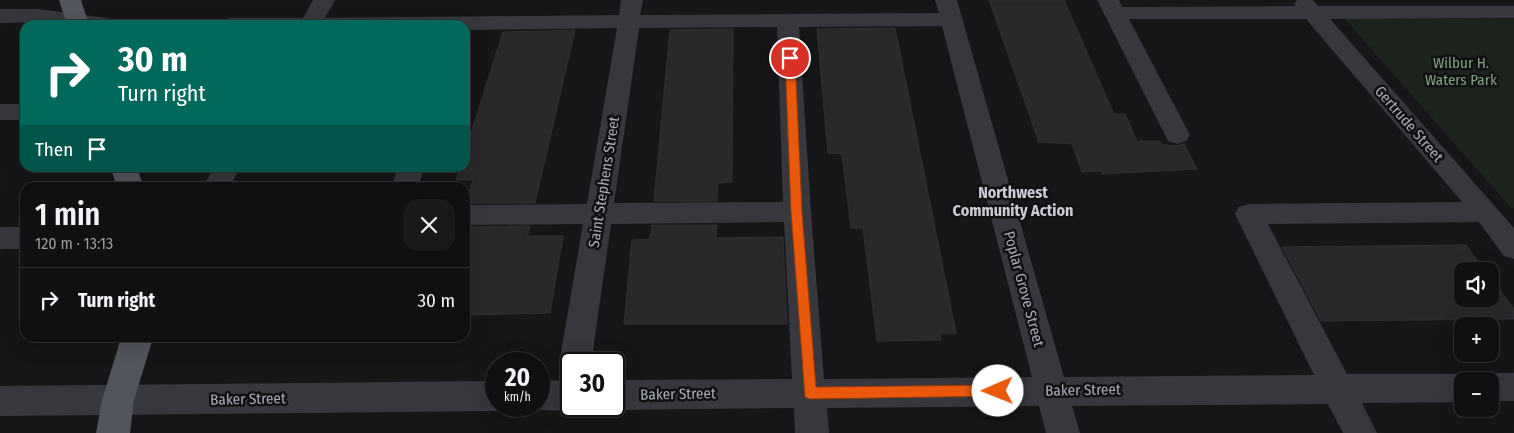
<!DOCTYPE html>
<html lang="en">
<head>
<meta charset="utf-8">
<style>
  :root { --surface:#101012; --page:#19191b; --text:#f1f3f6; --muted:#9c9d9f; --line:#303032 }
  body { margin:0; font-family:"Fira Sans Condensed",sans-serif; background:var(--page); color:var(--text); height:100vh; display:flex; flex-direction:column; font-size:19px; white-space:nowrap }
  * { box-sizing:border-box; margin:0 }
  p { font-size:16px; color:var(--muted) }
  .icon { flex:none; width:28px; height:28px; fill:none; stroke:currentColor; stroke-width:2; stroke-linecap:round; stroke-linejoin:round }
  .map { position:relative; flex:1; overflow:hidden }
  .drawer { position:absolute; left:20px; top:182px; width:450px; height:160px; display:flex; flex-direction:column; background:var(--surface); border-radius:15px; box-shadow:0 5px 20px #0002,0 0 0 1px var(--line) }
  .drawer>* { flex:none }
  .top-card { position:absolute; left:20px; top:20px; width:450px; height:152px; border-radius:15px; box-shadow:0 5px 20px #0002,0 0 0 1px var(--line); background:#00695c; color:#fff; overflow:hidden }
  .fabs { position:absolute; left:1454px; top:262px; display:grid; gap:10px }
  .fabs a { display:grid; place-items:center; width:45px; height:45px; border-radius:10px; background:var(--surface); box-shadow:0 5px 20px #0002,0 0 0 1px var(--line); font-size:25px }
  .speed { position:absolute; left:485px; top:352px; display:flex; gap:10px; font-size:25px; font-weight:700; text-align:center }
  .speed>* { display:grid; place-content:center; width:65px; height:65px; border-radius:50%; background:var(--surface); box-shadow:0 5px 20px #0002,0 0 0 1px var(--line); line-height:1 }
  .speed small { font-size:12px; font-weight:400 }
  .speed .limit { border:2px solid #111; border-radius:8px; background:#fff; color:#111 }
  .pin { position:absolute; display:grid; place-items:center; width:42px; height:42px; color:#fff; margin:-21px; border:2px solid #fff; border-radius:50%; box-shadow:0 1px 5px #0007 }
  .me { position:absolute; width:55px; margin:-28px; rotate:269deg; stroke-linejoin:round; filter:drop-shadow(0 0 4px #0008) }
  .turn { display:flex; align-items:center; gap:18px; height:105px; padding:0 15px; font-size:22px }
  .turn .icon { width:65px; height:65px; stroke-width:2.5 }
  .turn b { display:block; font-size:35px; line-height:42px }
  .then { display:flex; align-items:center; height:48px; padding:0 15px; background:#0003; gap:10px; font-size:19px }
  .round { display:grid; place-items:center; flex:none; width:52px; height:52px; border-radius:15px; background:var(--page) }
  .head { display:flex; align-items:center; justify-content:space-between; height:85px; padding:0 15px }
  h1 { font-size:30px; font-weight:600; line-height:38px }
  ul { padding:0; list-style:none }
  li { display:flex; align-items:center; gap:15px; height:65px; padding:0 15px; border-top:1px solid var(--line) }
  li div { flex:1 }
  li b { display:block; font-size:19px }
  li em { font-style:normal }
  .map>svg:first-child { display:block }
</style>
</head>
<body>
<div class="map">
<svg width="1514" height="433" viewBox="0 0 1514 433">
  <rect width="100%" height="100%" fill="#161618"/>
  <path fill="#1c231d" d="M 1345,19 L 1514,19 L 1514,208 L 1511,208 Z"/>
  <path fill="#29292c" stroke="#303034" d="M 989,0 L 1064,0 L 1114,114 L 1125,114 L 1137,141 L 1160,141 L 1161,144 L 1176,146 L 1184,144 L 1197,169 L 1102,174 L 1101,171 L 1082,172 L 1072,144 L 1039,142 Z
    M 895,28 L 956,333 L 940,334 L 941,340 L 877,341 L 863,228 L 851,228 L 842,154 L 828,153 L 817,29 Z
    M 733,29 L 732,182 L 718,183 L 717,201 L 654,201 L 670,30 Z
    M 575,30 L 535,203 L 465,203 L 473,180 L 456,180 L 460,168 L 465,168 L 465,152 L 503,32 Z
    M 652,225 L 717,225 L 716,238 L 783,237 L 787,324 L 624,324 L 632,240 L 650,239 Z
    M 530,226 L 527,236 L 563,236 L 550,313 L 465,315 L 465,227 Z
    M 1466,245 L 1485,271 L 1462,271 L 1462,299 L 1490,299 L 1490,277 L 1514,309 L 1514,319 L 1321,321 L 1282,247 Z"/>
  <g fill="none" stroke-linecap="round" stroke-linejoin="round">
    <path fill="#37383d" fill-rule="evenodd" d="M 313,0 L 335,0 L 325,18 L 619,15 L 621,0 L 643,0 L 640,15 L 939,13 L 935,0 L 957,0 L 1064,377 L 1314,375 L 1235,214 L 1239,207 L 1249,204 L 1462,202 L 1306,19 L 1129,19 L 1190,135 L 1186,141 L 1177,144 L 1168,141 L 1097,0 L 1119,0 L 1122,7 L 1296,6 L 1294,4 L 1297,0 L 1313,0 L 1318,6 L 1514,6 L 1514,18 L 1330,19 L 1514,228 L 1514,259 L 1504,256 L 1479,222 L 1268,224 L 1347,374 L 1462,374 L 1473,378 L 1475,381 L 1462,381 L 1462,402 L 1362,403 L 1377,433 L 1343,433 L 1328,404 L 1072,406 L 1080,433 L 1046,433 L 1039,406 L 827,408 L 829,433 L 795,433 L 794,408 L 614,410 L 605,406 L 614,406 L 614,380 L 792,379 L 784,222 L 611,224 L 591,364 L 571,364 L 571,376 L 564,374 L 559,364 L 583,224 L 465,225 L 465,205 L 587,204 L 617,28 L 465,30 L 465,25 L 220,25 L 223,20 L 231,18 L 303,18 ZM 942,26 L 1032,377 L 824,379 L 811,212 L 799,27 ZM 777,27 L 783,202 L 614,203 L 639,28 Z
      M 0,9 L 38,9 L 106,18 L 114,20 L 117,25 C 78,25 39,21 0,23 Z
      M 0,104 L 25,104 L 25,120 L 0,120 Z
      M 214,168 L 240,168 L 229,188 L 202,188 Z
      M 398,168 L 424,168 L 418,188 L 391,188 Z
      M 0,227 L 25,227 L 25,249 L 0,249 Z
      M 1490,373 L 1514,373 L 1514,401 L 1490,401 L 1490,381 L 1476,381 L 1479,377 Z
      M 571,380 L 571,406 L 580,406 C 564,412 544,412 527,406 L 539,406 L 539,381 Z
      M 496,381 L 496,406 L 508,406 L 496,411 L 0,416 L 0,386 Z"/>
    <path fill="#53555c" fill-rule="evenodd" d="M 59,0 L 81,0 L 89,25 L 67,25 Z
      M 111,168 L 137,168 L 144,188 L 117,188 Z
      M 121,338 L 153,338 L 134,400 L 130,433 L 96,433 L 102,400 Z"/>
  </g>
  <path fill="#ea580c" stroke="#983908" d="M 790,55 L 795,58 L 802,212 L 816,387 L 998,385 L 1003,387 L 1005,391 L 1003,396 L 810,399 L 805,397 L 791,212 L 785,58 Z"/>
  <g text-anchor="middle" stroke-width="5" stroke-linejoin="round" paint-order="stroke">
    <g font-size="15" fill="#7fa381" stroke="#111113">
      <text x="1461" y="68">Wilbur H.<tspan x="1461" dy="17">Waters Park</tspan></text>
    </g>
    <g font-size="15" fill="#a8adb8" stroke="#111113">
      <text transform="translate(1409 124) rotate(49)" y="5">Gertrude Street</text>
      <text transform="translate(604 182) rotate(-81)" y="5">Saint Stephens Street</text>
      <text transform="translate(1024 289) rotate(75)" y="5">Poplar Grove Street</text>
      <text transform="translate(1083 390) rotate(-1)" y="5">Baker Street</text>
      <text transform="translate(678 394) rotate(-1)" y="5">Baker Street</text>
      <text transform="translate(248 399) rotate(-1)" y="5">Baker Street</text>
    </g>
    <g font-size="16" font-weight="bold" fill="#c9ccd4" stroke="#111113">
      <text x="1013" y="198">Northwest<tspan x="1013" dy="18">Community Action</tspan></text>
    </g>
  </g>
</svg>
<div class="fabs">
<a><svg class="icon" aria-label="sound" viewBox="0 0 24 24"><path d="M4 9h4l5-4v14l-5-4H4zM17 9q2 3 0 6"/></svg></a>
<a>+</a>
<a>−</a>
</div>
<div class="speed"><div>20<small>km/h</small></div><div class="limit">30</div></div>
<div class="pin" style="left:790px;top:58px;background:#d93025"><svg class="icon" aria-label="arrive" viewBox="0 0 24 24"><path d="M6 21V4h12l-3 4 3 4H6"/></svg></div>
<svg class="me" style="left:998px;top:391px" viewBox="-20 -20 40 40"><circle r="19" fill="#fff"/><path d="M0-13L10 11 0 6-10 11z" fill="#ea580c"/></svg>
<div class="top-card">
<div class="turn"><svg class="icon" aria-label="right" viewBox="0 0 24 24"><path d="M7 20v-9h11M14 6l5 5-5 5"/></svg><div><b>30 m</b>Turn right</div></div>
<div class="then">Then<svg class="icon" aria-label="arrive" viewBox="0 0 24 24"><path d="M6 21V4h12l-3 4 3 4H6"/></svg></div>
</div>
<section class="drawer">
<div class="head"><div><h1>1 min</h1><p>120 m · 13:13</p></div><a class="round"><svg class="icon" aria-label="close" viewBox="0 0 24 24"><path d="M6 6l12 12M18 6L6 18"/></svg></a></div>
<ul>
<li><svg class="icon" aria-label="right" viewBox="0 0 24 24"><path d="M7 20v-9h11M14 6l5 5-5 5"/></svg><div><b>Turn right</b></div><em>30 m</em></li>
</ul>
</section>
</div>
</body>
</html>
